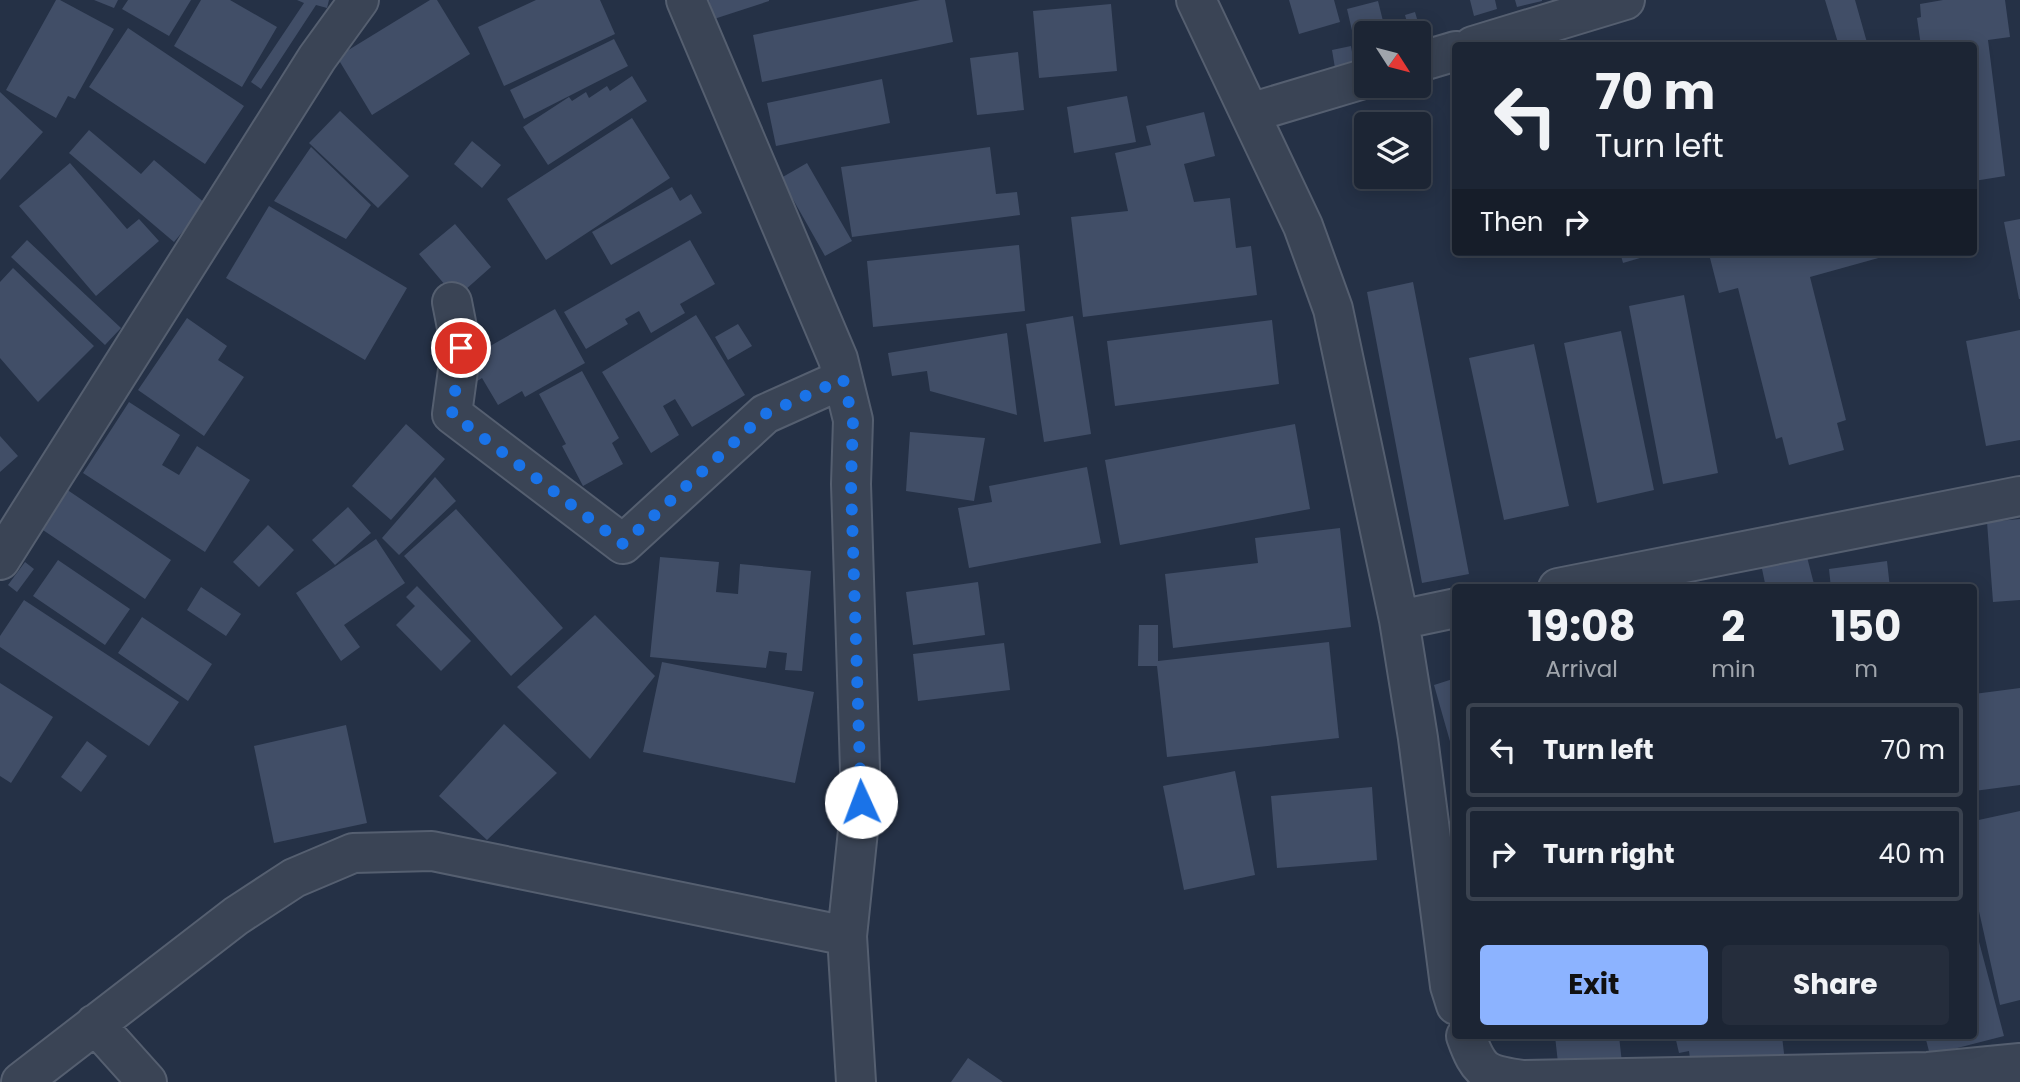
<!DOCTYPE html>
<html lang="en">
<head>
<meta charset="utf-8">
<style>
  :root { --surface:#1c2534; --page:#252d3c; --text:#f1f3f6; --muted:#a0a5ac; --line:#3a424f; --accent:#8cb3ff }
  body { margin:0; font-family:Poppins,sans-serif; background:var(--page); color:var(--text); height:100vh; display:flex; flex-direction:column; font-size:26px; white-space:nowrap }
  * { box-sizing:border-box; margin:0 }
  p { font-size:23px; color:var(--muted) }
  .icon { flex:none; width:38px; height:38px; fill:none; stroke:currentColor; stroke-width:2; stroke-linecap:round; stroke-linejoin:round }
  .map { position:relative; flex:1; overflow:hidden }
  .drawer { position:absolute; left:1452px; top:584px; width:525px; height:455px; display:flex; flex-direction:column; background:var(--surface); border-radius:7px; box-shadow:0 4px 18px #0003,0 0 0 2px var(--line) }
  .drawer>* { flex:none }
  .hud { position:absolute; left:1452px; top:42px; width:525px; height:214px; border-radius:7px; box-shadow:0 4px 18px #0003,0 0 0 2px var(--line); background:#1c2534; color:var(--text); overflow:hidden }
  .needle { width:46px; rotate:126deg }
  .fabs { position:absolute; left:1354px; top:21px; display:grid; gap:14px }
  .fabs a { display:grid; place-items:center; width:77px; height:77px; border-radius:7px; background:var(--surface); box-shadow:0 4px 18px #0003,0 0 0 2px var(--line); font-size:35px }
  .pin { position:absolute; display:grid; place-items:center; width:60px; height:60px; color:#fff; margin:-30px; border:4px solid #fff; border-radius:50%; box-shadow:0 2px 7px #0007 }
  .me { position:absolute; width:77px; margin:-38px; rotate:358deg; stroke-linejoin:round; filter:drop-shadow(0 0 5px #0008) }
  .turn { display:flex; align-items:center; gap:24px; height:147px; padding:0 28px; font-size:32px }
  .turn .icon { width:91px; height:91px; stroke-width:2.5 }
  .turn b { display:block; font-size:49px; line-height:60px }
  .then { display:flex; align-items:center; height:66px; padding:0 28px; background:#0003; gap:14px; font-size:26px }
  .eta { display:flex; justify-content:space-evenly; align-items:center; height:119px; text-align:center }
  .eta b { font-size:42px; font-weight:700; line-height:49px }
  .action { display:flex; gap:14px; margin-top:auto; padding:14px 28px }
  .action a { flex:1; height:80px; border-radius:7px; background:var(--accent); color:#111; font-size:28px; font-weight:700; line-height:80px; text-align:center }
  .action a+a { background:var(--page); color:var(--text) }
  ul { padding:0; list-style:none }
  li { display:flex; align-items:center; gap:21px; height:94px; margin:0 14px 10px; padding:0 14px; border:4px solid var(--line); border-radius:7px }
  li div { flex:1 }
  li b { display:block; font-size:26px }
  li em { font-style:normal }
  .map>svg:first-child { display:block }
</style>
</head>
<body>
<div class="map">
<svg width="2020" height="1082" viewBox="0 0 2020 1082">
  <rect width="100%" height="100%" fill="#253146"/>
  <path fill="#414e67" d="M 56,0 L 60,0 L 114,29 L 75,99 L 68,96 L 56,118 L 6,90 Z
    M 94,0 L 118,0 L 114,8 Z
    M 128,0 L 191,0 L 169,36 L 122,9 Z
    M 201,0 L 230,0 L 277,27 L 242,87 L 174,46 Z
    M 297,0 L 329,0 L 327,8 L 316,5 L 261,89 L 251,82 L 304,3 Z
    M 430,0 L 437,0 L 470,54 L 372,115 L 337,57 Z
    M 536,0 L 600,0 L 615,34 L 504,86 L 478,27 Z
    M 709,0 L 769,0 L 769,1 L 714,19 Z
    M 920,0 L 945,0 L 953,42 L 762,82 L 753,35 Z
    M 1289,0 L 1334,0 L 1340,22 L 1299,34 Z
    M 1470,0 L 1495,0 L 1497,9 L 1474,16 Z
    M 1515,0 L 1542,0 L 1542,1 L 1517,7 Z
    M 1825,0 L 1855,0 L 1868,46 L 1839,46 Z
    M 1943,0 L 2005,0 L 2010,37 L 1988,40 L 2005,176 L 1974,181 L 1974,46 L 1921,46 L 1917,18 L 1921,17 L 1920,4 Z
    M 1378,1 L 1386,33 L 1367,33 L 1367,50 L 1357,52 L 1347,9 Z
    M 1111,4 L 1117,71 L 1039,78 L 1033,11 Z
    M 1415,12 L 1420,29 L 1410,33 L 1405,15 Z
    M 128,28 L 244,106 L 205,164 L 89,87 Z
    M 614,39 L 628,66 L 524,119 L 510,90 Z
    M 1351,46 L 1355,70 L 1336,74 L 1332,50 Z
    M 1018,52 L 1024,110 L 977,115 L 970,58 Z
    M 632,76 L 647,101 L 548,165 L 523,127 L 569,97 L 572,101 L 586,92 L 589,98 L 607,86 L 610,91 Z
    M 882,79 L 890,123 L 776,146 L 767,103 Z
    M 0,92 L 43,132 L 0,180 Z
    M 1127,96 L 1136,142 L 1074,153 L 1067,107 Z
    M 340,111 L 409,176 L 378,208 L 309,143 Z
    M 1204,112 L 1215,156 L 1184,164 L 1194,202 L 1230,198 L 1236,248 L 1251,246 L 1257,295 L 1083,317 L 1071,217 L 1128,211 L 1115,153 L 1151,145 L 1146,126 Z
    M 632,118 L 670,178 L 546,260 L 507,199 Z
    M 89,130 L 141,174 L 154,160 L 206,204 L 174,242 L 69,153 Z
    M 472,141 L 501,165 L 482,188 L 454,164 Z
    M 311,147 L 371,205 L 346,239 L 274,201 Z
    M 990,147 L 996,194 L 1017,192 L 1020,215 L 852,237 L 841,167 Z
    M 70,163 L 127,229 L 139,219 L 159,241 L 96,296 L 19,206 Z
    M 807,163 L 852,241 L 825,256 L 781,178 Z
    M 672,187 L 680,201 L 691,194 L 702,213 L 611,265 L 592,232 Z
    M 269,206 L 407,288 L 365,360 L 226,278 Z
    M 2020,219 L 2020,299 L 2019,299 L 2004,222 Z
    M 455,224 L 491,267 L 456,298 L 419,254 Z
    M 27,240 L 121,328 L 105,345 L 11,257 Z
    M 690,240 L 715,284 L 680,304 L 685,313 L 651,333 L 639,311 L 625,319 L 628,324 L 586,349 L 564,312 Z
    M 1019,245 L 1025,311 L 873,327 L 867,261 Z
    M 1620,252 L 1656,252 L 1657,253 L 1623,263 Z
    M 1733,252 L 1900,252 L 1810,277 L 1846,420 L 1837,423 L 1844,450 L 1789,465 L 1782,437 L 1776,439 L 1738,288 L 1719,293 L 1710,258 Z
    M 13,268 L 94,346 L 38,402 L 0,358 L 0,282 Z
    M 1413,282 L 1469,574 L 1422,583 L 1367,292 Z
    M 1684,295 L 1718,473 L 1663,484 L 1629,306 Z
    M 555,309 L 585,363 L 525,397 L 522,391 L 498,405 L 482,378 L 474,383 L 462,362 Z
    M 696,315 L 745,395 L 692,427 L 675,399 L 663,406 L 679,435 L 651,453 L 602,372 Z
    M 1073,316 L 1091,434 L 1044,442 L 1026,324 Z
    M 187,318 L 227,346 L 218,360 L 244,377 L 204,436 L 138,390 Z
    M 1272,320 L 1279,384 L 1115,406 L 1107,341 Z
    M 738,324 L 752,346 L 728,360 L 715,337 Z
    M 2020,330 L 2020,440 L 1986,446 L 1966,341 Z
    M 1621,331 L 1654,490 L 1597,503 L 1564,343 Z
    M 1007,333 L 1017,415 L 930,391 L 927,371 L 892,376 L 888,353 Z
    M 1534,344 L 1569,506 L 1504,520 L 1469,358 Z
    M 582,371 L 619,438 L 612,443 L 623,464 L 583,486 L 562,446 L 566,444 L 539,394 Z
    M 129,402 L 180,435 L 162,465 L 179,475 L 197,446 L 250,480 L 205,552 L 83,473 Z
    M 406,424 L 445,459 L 391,520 L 352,486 Z
    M 1295,424 L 1310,509 L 1120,545 L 1105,460 Z
    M 910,432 L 985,438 L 974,501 L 906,491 Z
    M 0,436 L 18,456 L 0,472 Z
    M 1087,467 L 1101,543 L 969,568 L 958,508 L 992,502 L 989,486 Z
    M 435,477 L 456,501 L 399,555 L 382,538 Z
    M 66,489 L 171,560 L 145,599 L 40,528 Z
    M 348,507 L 371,533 L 335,565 L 312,540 Z
    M 456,509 L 563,628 L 511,676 L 404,556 Z
    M 2020,519 L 2020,600 L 1993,602 L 1987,522 Z
    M 268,525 L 294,550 L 259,587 L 233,562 Z
    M 1340,528 L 1351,627 L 1173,648 L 1165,574 L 1258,563 L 1255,538 Z
    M 376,539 L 405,583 L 344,625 L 360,647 L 341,661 L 296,593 Z
    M 660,557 L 719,562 L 716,592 L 738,594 L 740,564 L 811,571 L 802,671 L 785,670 L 787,653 L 769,651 L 766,668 L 650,657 Z
    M 1807,557 L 1815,588 L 1766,588 L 1761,564 Z
    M 58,560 L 130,609 L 105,645 L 33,596 Z
    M 1887,561 L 1890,588 L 1831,588 L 1829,569 Z
    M 25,562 L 34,569 L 17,592 L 8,585 Z
    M 978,582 L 985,635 L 913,645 L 906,592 Z
    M 417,586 L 471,641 L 441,671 L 396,625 L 415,606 L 406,597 Z
    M 201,587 L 241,614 L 226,636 L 187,610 Z
    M 24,600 L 179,702 L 149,746 L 0,647 L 0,636 Z
    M 595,615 L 655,676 L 590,759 L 517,687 Z
    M 142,617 L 212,664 L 188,701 L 118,653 Z
    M 1139,625 L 1158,625 L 1158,661 L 1329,642 L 1339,738 L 1167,757 L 1157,666 L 1138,666 Z
    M 1004,643 L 1010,690 L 918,701 L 913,654 Z
    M 662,662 L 814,692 L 795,783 L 643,752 Z
    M 1456,678 L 1456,758 L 1455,759 L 1434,685 Z
    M 0,683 L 53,717 L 11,783 L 0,776 Z
    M 2020,688 L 2020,785 L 1974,791 L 1974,694 Z
    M 504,724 L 557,773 L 487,840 L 439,796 Z
    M 346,725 L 367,823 L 274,843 L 254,746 Z
    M 87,741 L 107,756 L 81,792 L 61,777 Z
    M 1235,771 L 1255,875 L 1184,890 L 1163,786 Z
    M 1372,787 L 1377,860 L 1277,868 L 1271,796 Z
    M 2020,811 L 2020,1000 L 2000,1005 L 1974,889 L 1974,821 Z
    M 1974,923 L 2004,1036 L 1930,1055 L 1925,1036 L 1974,1036 Z
    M 1555,1036 L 1619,1036 L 1622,1063 L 1559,1072 Z
    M 1675,1036 L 1782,1036 L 1785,1062 L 1692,1074 L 1689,1051 L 1679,1053 Z
    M 968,1058 L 1003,1082 L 951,1082 Z"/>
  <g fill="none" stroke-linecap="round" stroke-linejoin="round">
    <defs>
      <path id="minor" d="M 686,0 L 838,359 L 853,420 L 851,484 L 861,802 L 847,936 L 856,1082
        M 1196,0 L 1303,226 L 1333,309 L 1399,620 L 1418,738 L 1450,986 L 1456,1005
        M 1473,46 L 1625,0
        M 1419,62 L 1456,51
        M 1250,113 L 1367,78
        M 452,302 L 461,348 L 452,414 L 623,544 L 765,414 L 843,379
        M 0,560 L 317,58 L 359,0
        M 1558,588 L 2020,496
        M 1399,620 L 1456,608
        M 95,1024 L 147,1082
        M 1466,1036 C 1479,1073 1486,1075 1523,1080 L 1928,1072 L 2020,1063
        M 21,1082 L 236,916 L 294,878 L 353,853 L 432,851 L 847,936"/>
    </defs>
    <use href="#minor" stroke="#555f70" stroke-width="42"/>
    <use href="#minor" stroke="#3a4455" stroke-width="38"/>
  </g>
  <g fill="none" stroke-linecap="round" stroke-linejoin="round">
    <path stroke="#1a73e8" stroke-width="12" stroke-dasharray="0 21.6" d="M 461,348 L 452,414 L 623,544 L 765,414 L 843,379 L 853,420 L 851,484 L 861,802"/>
  </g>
</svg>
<div class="fabs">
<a><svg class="needle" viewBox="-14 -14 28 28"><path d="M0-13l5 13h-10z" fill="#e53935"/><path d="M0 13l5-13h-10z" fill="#a0a5ac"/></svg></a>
<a><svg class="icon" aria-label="layers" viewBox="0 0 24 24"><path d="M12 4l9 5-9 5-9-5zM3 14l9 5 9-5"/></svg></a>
</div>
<div class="pin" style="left:461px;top:348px;background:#d93025"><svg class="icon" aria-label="arrive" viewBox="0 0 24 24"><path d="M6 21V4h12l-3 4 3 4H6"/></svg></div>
<svg class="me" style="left:861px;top:802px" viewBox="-20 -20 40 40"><circle r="19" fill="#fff"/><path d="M0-13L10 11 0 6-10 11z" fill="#1a73e8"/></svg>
<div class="hud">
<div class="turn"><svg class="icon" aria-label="left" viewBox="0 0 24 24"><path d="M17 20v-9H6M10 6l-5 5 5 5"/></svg><div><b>70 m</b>Turn left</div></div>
<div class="then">Then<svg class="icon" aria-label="right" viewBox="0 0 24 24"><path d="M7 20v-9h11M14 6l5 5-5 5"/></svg></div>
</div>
<section class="drawer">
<div class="eta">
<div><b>19:08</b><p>Arrival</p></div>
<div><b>2</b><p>min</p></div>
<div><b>150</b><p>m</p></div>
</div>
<ul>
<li><svg class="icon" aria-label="left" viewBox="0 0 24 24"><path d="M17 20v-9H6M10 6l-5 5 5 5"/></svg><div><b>Turn left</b></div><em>70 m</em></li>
<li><svg class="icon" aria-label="right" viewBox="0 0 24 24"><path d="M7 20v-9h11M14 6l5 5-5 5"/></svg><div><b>Turn right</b></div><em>40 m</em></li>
</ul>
<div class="action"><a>Exit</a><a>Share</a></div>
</section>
</div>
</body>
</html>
